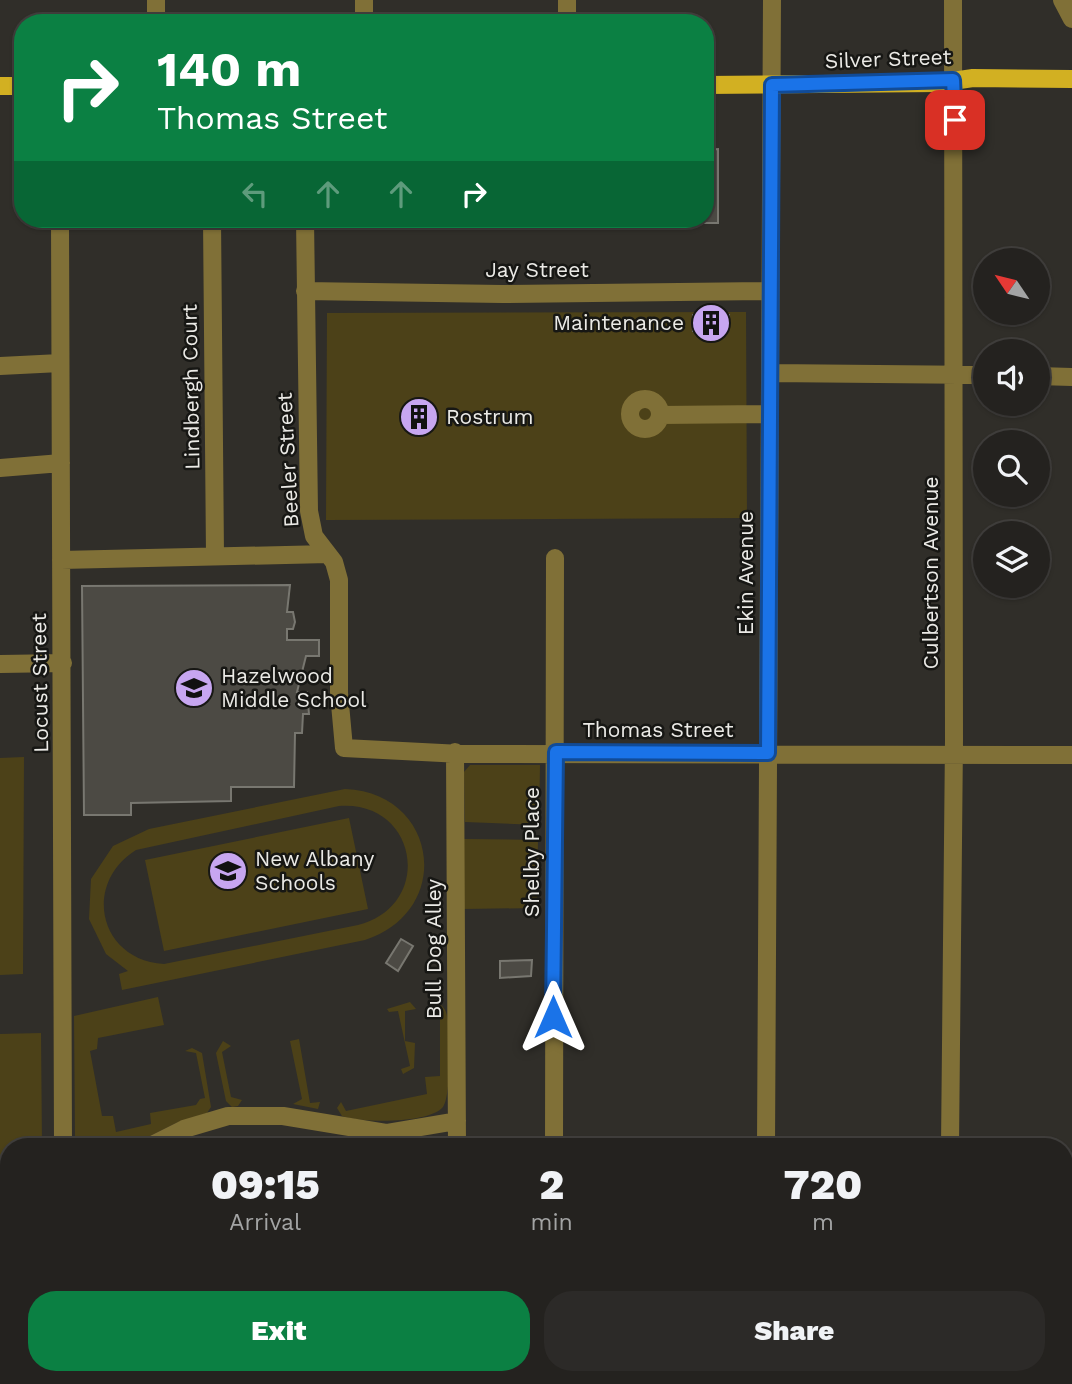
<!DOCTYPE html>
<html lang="en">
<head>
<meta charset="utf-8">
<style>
  :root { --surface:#24221f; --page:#2c2a28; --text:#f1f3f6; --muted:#a3a4a4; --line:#413f3d; --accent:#0b8043 }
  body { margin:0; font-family:"Work Sans",sans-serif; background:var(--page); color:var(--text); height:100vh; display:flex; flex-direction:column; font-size:26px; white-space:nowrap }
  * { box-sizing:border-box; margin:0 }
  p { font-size:23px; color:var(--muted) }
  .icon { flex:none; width:38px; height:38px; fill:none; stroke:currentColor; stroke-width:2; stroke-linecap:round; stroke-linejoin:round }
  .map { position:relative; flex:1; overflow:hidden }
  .side { position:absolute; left:0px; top:1138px; width:1073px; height:247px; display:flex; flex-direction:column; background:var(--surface); border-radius:28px 28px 0 0; box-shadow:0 2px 5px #0004,0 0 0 2px var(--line) }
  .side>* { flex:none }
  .guide { position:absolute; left:14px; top:14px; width:700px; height:214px; border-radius:28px; box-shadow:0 2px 5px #0004,0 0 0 2px var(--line); background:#0b8043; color:#fff; overflow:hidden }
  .needle { width:46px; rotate:305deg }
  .controls { position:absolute; left:973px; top:248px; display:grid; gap:14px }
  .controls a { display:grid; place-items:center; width:77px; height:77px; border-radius:50%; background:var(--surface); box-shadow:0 2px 5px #0004,0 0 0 2px var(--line); font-size:35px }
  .pin { position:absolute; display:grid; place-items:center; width:60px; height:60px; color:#fff; margin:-30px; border-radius:14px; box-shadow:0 4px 10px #0006 }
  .me { position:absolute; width:77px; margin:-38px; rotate:0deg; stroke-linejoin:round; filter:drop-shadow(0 0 5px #0008) }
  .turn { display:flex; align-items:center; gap:24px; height:147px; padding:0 28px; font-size:32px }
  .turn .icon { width:91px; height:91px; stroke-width:2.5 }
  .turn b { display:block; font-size:49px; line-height:60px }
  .lanes { display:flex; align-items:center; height:66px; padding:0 28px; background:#0003; justify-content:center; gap:35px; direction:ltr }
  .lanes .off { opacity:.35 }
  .eta { display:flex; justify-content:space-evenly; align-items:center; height:119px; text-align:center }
  .eta b { font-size:42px; font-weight:800; line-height:49px }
  .button { display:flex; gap:14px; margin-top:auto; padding:14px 28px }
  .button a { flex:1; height:80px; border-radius:28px; background:var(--accent); color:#fff; font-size:28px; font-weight:800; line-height:80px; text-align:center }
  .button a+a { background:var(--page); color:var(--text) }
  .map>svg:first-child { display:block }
</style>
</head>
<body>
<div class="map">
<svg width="1072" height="1384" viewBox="0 0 1072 1384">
  <rect width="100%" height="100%" fill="#302e29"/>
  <path fill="#4c4118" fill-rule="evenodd" d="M 746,312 L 747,518 L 326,520 L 327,313 Z
    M 24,757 L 23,974 L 0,975 L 0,758 Z
    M 470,765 L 540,765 L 539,825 L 465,822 L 464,772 Z
    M 345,789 C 439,793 454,911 365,940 L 122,990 L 119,974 L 128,971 L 106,954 L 89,919 L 91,879 L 113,846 L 149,829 ZM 339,806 C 418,800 435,905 358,925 L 164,964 C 99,960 82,884 136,850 Z
    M 349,818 L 368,909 L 164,951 L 145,860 Z
    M 464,839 L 538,840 L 537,908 L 463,909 Z
    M 158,997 L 164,1025 L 98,1038 L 97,1049 L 90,1051 L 102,1116 L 113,1116 L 116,1132 L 151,1124 L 150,1113 L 196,1105 L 200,1099 L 205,1098 L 196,1053 L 185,1051 L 192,1048 L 202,1053 L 211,1107 L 207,1113 L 176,1123 L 132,1145 L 79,1146 L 75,1141 L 74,1016 Z
    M 410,1002 L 416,1009 L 405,1011 L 405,1041 L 415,1043 L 414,1068 L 403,1074 L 401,1069 L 410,1066 L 398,1011 L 389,1012 L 387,1009 Z
    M 431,1003 L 438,1003 C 443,1006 446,1010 447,1016 C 451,1030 451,1097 443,1107 C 429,1124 361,1123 342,1116 L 337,1108 L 341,1102 L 346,1111 L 427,1094 L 425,1077 L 440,1076 L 440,1011 L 431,1011 Z
    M 41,1033 L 42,1146 L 9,1146 L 9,1193 L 0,1193 L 0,1034 Z
    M 299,1039 L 310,1103 L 320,1102 L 318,1109 L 293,1104 L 302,1099 L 290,1041 Z
    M 223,1041 L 231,1046 L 222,1052 L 231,1097 L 242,1100 L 238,1106 L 232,1107 L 226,1101 L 216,1053 Z"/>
  <path fill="#4c4a44" stroke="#787770" stroke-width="2" d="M 718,149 L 718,223 L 676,223 L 676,219 L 705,219 L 705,150 Z
    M 693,315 L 729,315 L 728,331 L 693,331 Z
    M 412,406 L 426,406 L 426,429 L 412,429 Z
    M 290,585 L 287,612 L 293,612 L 295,622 L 293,629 L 287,629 L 287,640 L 319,640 L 319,656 L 306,656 L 297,692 L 307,692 L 309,714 L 303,714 L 302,733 L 295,733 L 294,787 L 231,787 L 231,801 L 131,803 L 131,815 L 84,815 L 82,586 Z
    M 401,939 L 413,946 L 398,971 L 386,963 Z
    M 532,960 L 531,976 L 500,978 L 500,961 Z
    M 0,1289 L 9,1294 L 9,1322 L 0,1317 Z
    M 77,1376 L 341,1376 L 341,1384 L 77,1384 Z"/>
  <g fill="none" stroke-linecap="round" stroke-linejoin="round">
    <path stroke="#807037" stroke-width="18" d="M 156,0 L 156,23
      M 1062,0 L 1072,19
      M 364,23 L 364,0
      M 567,23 L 567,0
      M 60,219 L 63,1146
      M 212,219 L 215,556
      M 305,219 L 309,511 L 314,536 L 334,562 L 339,580 L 339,693 L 344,748 L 461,754 L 1072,755
      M 305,291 L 502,294 L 770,291
      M 0,366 L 60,363
      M 770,373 L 985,375
      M 1038,376 L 1072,377
      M630 414a15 15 0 1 1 30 0a15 15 0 1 1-30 0Z
      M 660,415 L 770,414
      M 0,468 L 61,463
      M 61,560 L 328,554
      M 0,664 L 63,663
      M 455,752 L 457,1146
      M 150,1146 L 184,1129 L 228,1116 L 283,1116 L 386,1133 L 457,1121
      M 554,1146 L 555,558
      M 766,1146 L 772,0
      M 950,1146 L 954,740 L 953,0
      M 64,1376 L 64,1384
      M 555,1384 L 555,1376
      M 765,1384 L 765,1376
      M 948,1384 L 948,1376"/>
    <path stroke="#d2b022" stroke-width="18" d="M 705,85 L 939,83 L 973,78 L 1072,79
      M 0,86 L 23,86"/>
  </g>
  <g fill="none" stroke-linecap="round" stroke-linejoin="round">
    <defs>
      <path id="route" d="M 553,1017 L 556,752 L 768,753 L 772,85 L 953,80 L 955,120"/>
    </defs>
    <use href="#route" stroke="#114b97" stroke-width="18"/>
    <use href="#route" stroke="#1a73e8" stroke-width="12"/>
  </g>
  <defs>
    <symbol id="building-disc" viewBox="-11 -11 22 22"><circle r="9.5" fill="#c7a6f0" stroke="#171714"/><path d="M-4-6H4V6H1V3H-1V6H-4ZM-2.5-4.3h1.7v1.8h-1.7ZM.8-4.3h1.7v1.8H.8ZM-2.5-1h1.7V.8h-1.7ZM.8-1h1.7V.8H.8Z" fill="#111"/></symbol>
    <symbol id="school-disc" viewBox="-11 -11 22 22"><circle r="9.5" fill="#c7a6f0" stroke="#171714"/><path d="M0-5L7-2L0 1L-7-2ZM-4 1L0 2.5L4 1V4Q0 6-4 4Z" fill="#111"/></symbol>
  </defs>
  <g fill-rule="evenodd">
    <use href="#building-disc" x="689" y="301" width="44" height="44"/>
    <use href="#building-disc" x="397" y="395" width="44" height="44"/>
    <use href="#school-disc" x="172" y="666" width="44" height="44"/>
    <use href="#school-disc" x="206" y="849" width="44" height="44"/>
  </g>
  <g text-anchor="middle" stroke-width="5" stroke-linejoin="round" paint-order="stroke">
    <g font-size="21" fill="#ebeae6" stroke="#171714">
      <text transform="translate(888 59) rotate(-2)" y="7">Silver Street</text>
      <text x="537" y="277">Jay Street</text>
      <text transform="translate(191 387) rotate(-91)" y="7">Lindbergh Court</text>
      <text transform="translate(288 460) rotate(-93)" y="7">Beeler Street</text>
      <text transform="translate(746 573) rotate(-90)" y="7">Ekin Avenue</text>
      <text transform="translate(931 573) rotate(-90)" y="7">Culbertson Avenue</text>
      <text transform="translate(40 683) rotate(-91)" y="7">Locust Street</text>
      <text x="658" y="737">Thomas Street</text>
      <text transform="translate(532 852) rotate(-90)" y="7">Shelby Place</text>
      <text transform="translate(434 949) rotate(-90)" y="7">Bull Dog Alley</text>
    </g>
    <g font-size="21" fill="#ebeae6" stroke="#171714" text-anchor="start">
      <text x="684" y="330" text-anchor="end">Maintenance</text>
      <text x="446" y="424">Rostrum</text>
      <text x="221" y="683">Hazelwood<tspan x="221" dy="24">Middle School</tspan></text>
      <text x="255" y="866">New Albany<tspan x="255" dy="24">Schools</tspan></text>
    </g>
  </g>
</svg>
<div class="controls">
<a><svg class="needle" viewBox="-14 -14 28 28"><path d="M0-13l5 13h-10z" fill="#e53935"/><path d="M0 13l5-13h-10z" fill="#a3a4a4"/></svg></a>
<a><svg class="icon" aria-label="sound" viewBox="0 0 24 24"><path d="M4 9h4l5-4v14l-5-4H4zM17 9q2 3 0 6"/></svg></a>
<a><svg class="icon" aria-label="search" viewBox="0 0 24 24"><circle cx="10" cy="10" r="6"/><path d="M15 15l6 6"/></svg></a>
<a><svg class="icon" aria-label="layers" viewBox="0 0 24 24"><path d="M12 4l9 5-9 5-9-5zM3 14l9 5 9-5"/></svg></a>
</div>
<div class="pin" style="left:955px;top:120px;background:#d93025"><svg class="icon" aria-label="arrive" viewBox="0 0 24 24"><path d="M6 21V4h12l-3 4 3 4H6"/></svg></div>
<svg class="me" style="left:553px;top:1017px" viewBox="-20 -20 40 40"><path d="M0-17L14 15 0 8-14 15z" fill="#1a73e8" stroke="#fff" stroke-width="4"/></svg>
<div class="guide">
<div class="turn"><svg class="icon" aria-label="right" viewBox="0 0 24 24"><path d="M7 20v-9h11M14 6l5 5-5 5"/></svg><div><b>140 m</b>Thomas Street</div></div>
<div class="lanes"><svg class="icon off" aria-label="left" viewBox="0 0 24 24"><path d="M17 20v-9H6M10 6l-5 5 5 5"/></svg><svg class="icon off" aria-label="ahead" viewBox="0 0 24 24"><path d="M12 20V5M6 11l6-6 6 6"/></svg><svg class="icon off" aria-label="ahead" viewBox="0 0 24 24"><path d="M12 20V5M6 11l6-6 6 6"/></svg><svg class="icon" aria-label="right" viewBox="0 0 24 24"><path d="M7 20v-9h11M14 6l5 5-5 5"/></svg></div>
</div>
<section class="side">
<div class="eta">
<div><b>09:15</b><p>Arrival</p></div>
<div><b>2</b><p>min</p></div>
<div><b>720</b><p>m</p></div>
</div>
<div class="button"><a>Exit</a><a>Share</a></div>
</section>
</div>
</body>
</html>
